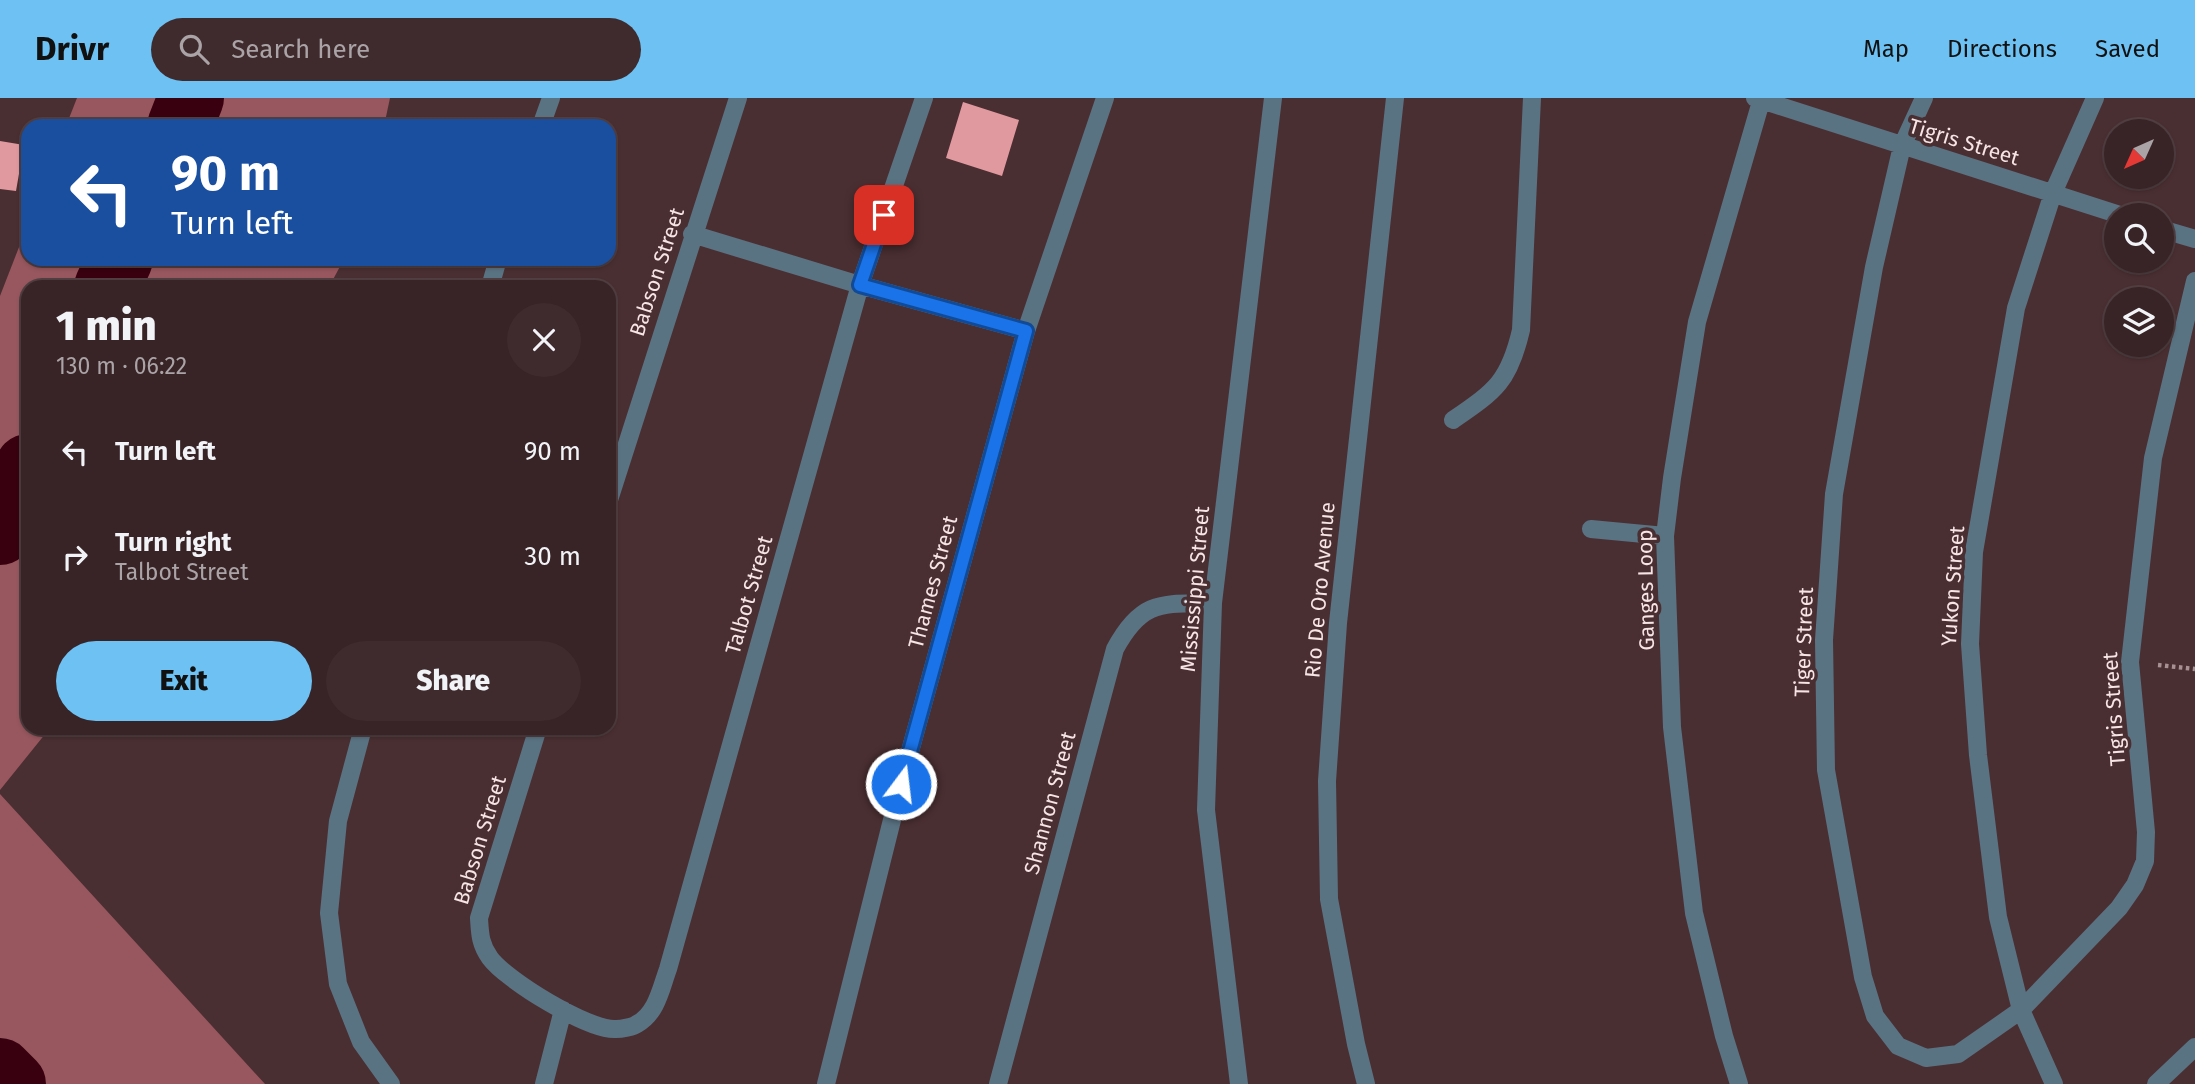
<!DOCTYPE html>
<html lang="en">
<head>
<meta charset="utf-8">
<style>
  :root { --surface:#382326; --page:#3f2b2e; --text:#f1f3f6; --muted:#aba4a7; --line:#524043; --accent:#6dc2f3 }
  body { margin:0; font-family:"Fira Sans",sans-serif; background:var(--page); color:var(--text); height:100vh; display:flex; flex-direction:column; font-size:26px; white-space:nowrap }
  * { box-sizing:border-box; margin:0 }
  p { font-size:23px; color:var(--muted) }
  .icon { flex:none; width:38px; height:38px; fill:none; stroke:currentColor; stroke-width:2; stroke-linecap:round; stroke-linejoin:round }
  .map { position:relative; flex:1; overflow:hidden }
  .panel { position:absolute; left:21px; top:182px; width:595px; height:455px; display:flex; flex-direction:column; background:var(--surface); border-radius:21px; box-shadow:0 2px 5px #0004,0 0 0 2px var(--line) }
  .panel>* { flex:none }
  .top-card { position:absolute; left:21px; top:21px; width:595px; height:147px; border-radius:21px; box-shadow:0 2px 5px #0004,0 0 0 2px var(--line); background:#1a4fa0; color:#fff; overflow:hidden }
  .needle { width:46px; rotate:225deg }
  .buttons { position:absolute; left:2104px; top:21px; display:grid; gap:14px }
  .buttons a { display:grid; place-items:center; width:70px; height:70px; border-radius:50%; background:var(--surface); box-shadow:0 2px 5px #0004,0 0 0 2px var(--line); font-size:35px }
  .pin { position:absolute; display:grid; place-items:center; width:60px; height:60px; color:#fff; margin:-30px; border-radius:14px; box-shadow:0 4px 10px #0006 }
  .me { position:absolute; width:77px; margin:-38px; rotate:15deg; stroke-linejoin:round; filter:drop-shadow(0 0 5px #0008) }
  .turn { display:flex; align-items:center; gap:24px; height:147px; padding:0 35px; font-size:32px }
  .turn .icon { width:91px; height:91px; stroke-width:2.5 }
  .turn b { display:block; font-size:49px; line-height:60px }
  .round { display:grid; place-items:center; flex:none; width:74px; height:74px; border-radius:37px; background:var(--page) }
  .summary { display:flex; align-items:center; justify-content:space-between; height:119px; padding:0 35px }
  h1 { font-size:42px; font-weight:800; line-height:52px }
  .action { display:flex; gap:14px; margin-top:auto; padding:14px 35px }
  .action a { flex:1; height:80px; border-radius:42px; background:var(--accent); color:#111; font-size:28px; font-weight:800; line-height:80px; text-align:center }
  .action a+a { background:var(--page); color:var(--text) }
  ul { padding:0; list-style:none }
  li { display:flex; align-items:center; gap:21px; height:105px; padding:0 35px }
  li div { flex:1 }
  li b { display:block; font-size:26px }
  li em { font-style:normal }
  header { display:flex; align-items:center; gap:42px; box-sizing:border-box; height:98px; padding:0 35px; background:var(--accent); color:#111 }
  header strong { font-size:33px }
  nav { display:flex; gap:38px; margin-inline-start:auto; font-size:24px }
  .search { width:490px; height:63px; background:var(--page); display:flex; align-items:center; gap:18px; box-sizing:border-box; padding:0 24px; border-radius:38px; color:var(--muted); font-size:26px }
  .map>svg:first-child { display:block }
</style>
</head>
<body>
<header>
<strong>Drivr</strong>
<div class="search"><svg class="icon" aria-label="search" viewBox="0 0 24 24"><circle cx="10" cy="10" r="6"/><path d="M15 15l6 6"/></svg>Search here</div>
<nav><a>Map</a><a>Directions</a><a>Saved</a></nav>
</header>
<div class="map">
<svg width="2195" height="986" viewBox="0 0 2195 986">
  <rect width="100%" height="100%" fill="#4a2f32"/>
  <path fill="#98575e" d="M 77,0 L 390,0 L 384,28 L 66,28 Z
    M 28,126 L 28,161 L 344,161 L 329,189 L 28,189 L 28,630 L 50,630 L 0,692 L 0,198 Z
    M 0,696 L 265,986 L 0,986 Z"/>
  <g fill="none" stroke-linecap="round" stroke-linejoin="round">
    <path stroke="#39010f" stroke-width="66" d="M 180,28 L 191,0
      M 107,189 L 120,161
      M 0,434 L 28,369
      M 0,973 L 13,986"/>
  </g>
  <path fill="#e199a0" d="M 963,4 L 1019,22 L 1002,78 L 946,60 Z
    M 0,43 L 24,47 L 16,93 L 0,91 Z"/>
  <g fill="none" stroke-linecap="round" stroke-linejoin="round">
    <path stroke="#a79193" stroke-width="4.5" stroke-dasharray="3.5 3.5" stroke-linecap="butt" d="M 2158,567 L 2195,571"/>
    <path stroke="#5a7383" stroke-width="18" d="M 1755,0 L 2120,117
      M 1924,0 L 1902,48 L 1874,169 L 1834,396 L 1824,542 L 1826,672 L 1863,879 L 1875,918 L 1898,948 L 1926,960 L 1958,956 L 2021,912 L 2119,810 L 2135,787 L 2145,763 L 2146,734 L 2130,564 L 2153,360 L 2195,183
      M 541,28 L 551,0
      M 2161,131 L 2195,141
      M 692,136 L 860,187 L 1026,233
      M 490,189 L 498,161
      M 1453,322 C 1495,293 1509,284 1521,232 L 1532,0
      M 609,402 L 738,0
      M 1591,431 L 1665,438
      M 363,630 L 338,723 L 329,815 L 338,886 L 361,944 L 391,986
      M 538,630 L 479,820 C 480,836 480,846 490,860 C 506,882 589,933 616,931 C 621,931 633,929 637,926 C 657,915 661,890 668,871 L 860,187 L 924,0
      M 544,986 L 563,912
      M 826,986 L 901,686 L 1026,233 L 1105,0
      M 998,986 L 1115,551 C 1142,501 1162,506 1213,505
      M 1239,986 L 1206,712 L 1213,505 L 1273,0
      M 1366,986 L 1356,946 L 1329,801 L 1327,683 L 1338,525 L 1395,0
      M 1739,986 L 1724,938 L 1694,815 L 1672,629 L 1665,438 L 1672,380 L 1697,224 L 1762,0
      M 2054,986 L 2021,912 L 1998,819 L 1978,657 L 1970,546 L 1974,454 L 2016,210 L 2053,95 L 2095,0
      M 2156,986 L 2195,949"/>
  </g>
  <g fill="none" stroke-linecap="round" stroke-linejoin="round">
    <defs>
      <path id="route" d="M 884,117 L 860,187 L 1026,233 L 901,686"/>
    </defs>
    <use href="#route" stroke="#114b97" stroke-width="18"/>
    <use href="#route" stroke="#1a73e8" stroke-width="12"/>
  </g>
  <g text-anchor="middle" stroke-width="7" stroke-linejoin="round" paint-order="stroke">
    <g font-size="21" fill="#f7e5e6" stroke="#4a2f32">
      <text transform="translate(1964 44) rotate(17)" y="7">Tigris Street</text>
      <text transform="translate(657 174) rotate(-72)" y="7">Babson Street</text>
      <text transform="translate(933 484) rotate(-75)" y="7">Thames Street</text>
      <text transform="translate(1953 488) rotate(-86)" y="7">Yukon Street</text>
      <text transform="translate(1195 491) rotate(-85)" y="7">Mississippi Street</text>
      <text transform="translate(1320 492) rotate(-85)" y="7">Rio De Oro Avenue</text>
      <text transform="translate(1646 492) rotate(-91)" y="7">Ganges Loop</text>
      <text transform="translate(749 497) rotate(-74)" y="7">Talbot Street</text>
      <text transform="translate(1804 544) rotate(-88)" y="7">Tiger Street</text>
      <text transform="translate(2114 611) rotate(-94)" y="7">Tigris Street</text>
      <text transform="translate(1050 705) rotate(-75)" y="7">Shannon Street</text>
      <text transform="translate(480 742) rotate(-73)" y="7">Babson Street</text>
    </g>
  </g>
</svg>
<div class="buttons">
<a><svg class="needle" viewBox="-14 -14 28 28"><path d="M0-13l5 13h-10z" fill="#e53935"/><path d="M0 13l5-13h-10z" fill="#aba4a7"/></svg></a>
<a><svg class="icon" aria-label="search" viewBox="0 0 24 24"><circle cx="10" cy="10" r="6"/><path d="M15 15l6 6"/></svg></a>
<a><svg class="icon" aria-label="layers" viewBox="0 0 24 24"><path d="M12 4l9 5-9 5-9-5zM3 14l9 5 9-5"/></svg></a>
</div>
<div class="pin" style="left:884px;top:117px;background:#d93025"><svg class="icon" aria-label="arrive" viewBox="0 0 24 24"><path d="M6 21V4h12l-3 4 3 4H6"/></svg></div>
<svg class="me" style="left:901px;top:686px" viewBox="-20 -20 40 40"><circle r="17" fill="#1a73e8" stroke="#fff" stroke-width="3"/><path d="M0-11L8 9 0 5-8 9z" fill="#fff"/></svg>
<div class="top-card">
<div class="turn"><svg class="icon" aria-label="left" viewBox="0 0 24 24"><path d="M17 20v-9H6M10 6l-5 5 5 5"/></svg><div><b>90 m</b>Turn left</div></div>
</div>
<section class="panel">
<div class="summary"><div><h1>1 min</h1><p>130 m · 06:22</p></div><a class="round"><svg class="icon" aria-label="close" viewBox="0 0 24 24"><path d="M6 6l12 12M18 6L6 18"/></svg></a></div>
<ul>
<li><svg class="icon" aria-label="left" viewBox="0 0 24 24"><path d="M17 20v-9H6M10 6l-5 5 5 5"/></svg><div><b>Turn left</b></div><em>90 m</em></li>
<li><svg class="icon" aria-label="right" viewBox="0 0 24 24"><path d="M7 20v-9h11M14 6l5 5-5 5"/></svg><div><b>Turn right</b><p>Talbot Street</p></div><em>30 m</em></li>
</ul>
<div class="action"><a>Exit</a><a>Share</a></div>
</section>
</div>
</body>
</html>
